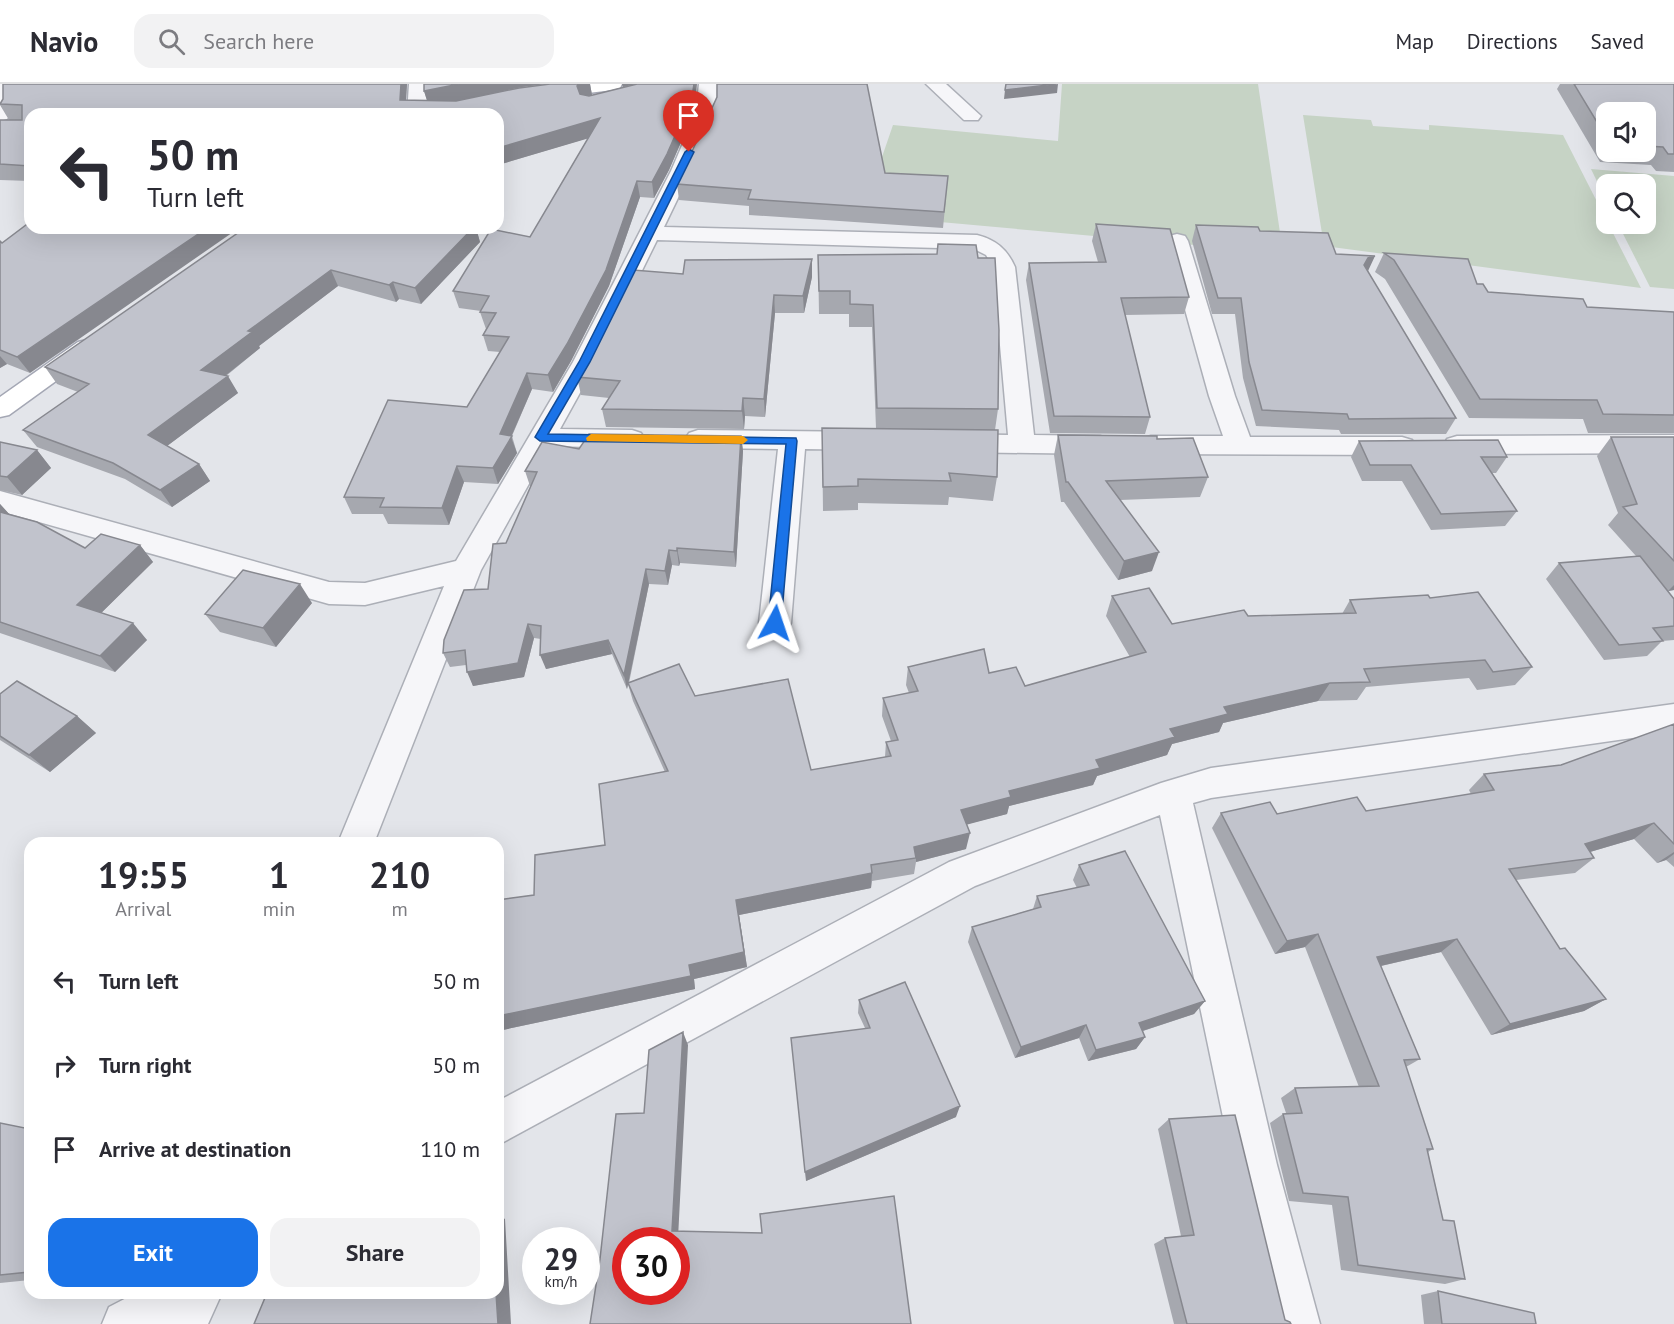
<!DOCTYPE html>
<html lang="en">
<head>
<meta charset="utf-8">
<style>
  :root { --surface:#fff; --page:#f2f2f3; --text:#2b2b33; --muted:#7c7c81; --line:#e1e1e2; --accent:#1a73e8 }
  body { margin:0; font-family:"PT Sans",sans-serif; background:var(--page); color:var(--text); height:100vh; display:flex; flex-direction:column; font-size:22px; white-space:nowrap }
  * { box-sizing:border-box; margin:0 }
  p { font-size:20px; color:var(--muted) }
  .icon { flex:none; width:33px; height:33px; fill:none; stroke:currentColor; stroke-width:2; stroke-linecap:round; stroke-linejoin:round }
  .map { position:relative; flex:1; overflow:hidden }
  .panel { position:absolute; left:24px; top:753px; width:480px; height:462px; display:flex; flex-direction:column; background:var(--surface); border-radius:18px; box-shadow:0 6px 24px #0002 }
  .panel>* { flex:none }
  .banner { position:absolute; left:24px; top:24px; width:480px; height:126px; border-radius:18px; box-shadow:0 6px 24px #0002; background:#fff; color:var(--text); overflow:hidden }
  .fabs { position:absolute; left:1596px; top:18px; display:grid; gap:12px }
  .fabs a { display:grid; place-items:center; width:60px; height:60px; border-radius:12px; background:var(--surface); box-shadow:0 6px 24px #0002; font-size:30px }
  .speed { position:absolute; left:522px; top:1143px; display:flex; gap:12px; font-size:30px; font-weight:700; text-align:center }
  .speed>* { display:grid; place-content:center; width:78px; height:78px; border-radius:50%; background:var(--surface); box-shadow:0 6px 24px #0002; line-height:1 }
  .speed small { font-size:15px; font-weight:400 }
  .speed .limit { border:9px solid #d22; background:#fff; color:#111 }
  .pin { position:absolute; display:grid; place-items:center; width:51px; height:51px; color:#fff; margin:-62px -26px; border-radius:50% 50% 50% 0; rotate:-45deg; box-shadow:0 0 6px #0007 }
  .pin .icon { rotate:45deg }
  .me { position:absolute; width:66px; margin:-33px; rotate:5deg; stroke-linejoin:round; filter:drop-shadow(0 0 4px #0008) }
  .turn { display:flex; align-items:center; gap:21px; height:126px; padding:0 24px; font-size:27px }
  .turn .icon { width:78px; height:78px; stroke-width:2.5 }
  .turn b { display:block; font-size:42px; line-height:51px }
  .eta { display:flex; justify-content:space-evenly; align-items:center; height:102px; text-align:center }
  .eta b { font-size:36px; font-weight:700; line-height:42px }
  .primary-button { display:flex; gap:12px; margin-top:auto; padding:12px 24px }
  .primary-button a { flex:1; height:69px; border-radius:18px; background:var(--accent); color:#fff; font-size:24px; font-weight:700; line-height:69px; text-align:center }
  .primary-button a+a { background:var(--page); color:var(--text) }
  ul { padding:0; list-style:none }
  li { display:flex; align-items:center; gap:18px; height:84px; padding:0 24px }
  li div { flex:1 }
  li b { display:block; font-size:22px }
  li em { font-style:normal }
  header { display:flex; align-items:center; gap:36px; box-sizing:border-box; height:84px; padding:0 30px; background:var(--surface); border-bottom:2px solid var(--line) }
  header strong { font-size:28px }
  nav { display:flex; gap:33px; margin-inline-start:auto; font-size:21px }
  .search { width:420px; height:54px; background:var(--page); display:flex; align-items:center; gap:15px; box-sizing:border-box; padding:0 21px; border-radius:18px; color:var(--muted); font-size:22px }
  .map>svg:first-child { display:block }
</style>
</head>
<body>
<header>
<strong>Navio</strong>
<div class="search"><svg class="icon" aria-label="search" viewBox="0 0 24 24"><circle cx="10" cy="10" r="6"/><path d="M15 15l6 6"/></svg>Search here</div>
<nav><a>Map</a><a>Directions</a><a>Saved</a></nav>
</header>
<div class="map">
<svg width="1674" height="1240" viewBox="0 0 1674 1240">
  <rect width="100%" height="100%" fill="#e3e5ea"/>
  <path fill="#c6d3c5" d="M 1062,0 L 1258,0 L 1283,169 L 862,131 L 893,41 L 1058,57 Z
    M 1303,31 L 1371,36 L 1373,42 L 1429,46 L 1429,41 L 1563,51 L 1641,204 L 1324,162 Z
    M 1591,85 L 1674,92 L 1674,205 L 1650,203 L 1618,140 L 1646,140 L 1646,100 L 1606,100 L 1606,116 Z"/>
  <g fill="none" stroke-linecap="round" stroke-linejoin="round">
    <defs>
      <path id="minor" d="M 0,0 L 12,0 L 10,31 L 7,35 L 0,37 Z
        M 409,0 L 427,0 L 427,30 L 407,30 Z
        M 699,0 L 717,0 L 716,29 L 691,87 L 664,143 L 977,151 C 996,156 1007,165 1015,183 L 1034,351 L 1100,352 L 1110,355 L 1113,361 L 1110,367 L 1100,370 L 953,368 L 944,365 L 940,359 L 944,353 L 953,350 L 1008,351 L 993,183 L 986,171 L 974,165 L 657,156 L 597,278 L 560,345 L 632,346 L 641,349 L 645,355 L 641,361 L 632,364 L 550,362 L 481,486 L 374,759 L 338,759 L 444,502 L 365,521 L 329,520 L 0,427 L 0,407 L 329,498 L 365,499 L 456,477 L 573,278 L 671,87 L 696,29 Z
        M 926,0 L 946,0 L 981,32 L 978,36 L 964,36 Z
        M 1177,150 L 1185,152 L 1188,157 L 1235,312 L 1250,353 L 1402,353 L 1412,356 L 1415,362 L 1412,368 L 1402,371 L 1151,370 L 1141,367 L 1138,361 L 1141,355 L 1151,352 L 1223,352 L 1209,312 L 1166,157 L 1169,152 Z
        M 698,346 L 866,348 L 875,351 L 879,357 L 875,363 L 866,366 L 805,365 L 791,539 L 786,547 L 775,551 L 764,547 L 759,539 L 778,365 L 698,364 L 689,361 L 685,355 L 689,349 Z
        M 1674,351 L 1674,369 L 1457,370 L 1447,367 L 1444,361 L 1447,355 L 1457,352 Z
        M 1674,620 L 1674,648 L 1211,714 L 1193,719 L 1277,1081 L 1320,1240 L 1272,1240 L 1233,1081 L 1160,731 L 975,802 L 498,1061 L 498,1017 L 949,778 L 1161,699 L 1211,684 Z
        M 136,1209 L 222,1209 L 208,1240 L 102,1240 L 109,1223 Z"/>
      <path id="major" d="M 567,0 L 622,0 L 620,4 L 613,6 L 547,14 L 540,12 L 538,8 L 540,4 Z
        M 87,256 L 96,258 L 99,263 L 96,268 L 9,331 L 0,333 L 0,313 L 78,258 Z"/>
    </defs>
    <use href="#minor" stroke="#acafb7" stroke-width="3"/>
    <use href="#major" stroke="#a4a7b4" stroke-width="3"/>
    <use href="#minor" fill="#f6f6f9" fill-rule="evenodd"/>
    <use href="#major" fill="#fff" fill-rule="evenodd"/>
  </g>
  <path fill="#a6a8af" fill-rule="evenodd" d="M 407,0 L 406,16 L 427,16 L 424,7 L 547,0 L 522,3 L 501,7 L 590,0 L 592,11 L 623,3 L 622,0 L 694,28 L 669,86 L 654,114 L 640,113 L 609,202 L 571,277 L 553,308 L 532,305 L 512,352 L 517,369 L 498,400 L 464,398 L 449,441 L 388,440 L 383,430 L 352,430 L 344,413 L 467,323 L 500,268 L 488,267 L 483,251 L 486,245 L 480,228 L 481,227 L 459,224 L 453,207 L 530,153 L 588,54 L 498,81 L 498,30 L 30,30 L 30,97 L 0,96 L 0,36 L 9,36 L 0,21 L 0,19 Z
    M 1560,0 L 1674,0 L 1674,88 L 1656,87 L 1651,81 L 1600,78 L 1557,5 ZM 1606,28 L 1646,28 L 1646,68 L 1606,68 Z
    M 717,13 L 885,89 L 948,92 L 943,144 L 749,131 L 749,122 L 679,116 L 677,100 Z
    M 1096,140 L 1189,213 L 1184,230 L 1125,231 L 1150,333 L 1145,350 L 1050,349 L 1026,196 L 1029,179 L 1098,178 L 1092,157 Z
    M 1196,141 L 1260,147 L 1336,170 L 1368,188 L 1456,334 L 1446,350 L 1341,350 L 1339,346 L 1256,342 L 1243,294 L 1235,230 L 1212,230 L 1192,157 Z
    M 245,144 L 476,144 L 480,158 L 421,220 L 399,215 L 396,218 L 338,202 L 259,262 L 260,264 L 226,292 L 238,309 L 167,362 L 199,380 L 210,397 L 172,423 L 125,395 L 37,363 L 23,346 L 78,308 L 57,300 L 45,283 Z
    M 0,157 L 30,289 L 7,280 L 0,284 Z
    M 938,160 L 998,325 L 995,346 L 997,393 L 993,417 L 949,413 L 948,421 L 858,419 L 858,426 L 823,427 L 822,344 L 876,344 L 872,243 L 849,243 L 849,230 L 819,230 L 818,171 L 937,170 Z
    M 1384,169 L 1477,200 L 1488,208 L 1587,223 L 1674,228 L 1674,349 L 1588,349 L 1583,335 L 1469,334 L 1385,195 L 1375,188 Z
    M 812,175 L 812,193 L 804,229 L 775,229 L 765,333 L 745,332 L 744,345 L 606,343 L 602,325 L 609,314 L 581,311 L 577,293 L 683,190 Z
    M 1058,351 L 1157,355 L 1208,393 L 1200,413 L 1120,416 L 1152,487 L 1118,496 L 1064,418 L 1061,418 L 1054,371 Z
    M 741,352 L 743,367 L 736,483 L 680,479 L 679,482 L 672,481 L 668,501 L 649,500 L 629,599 L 695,612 L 811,686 L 885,673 L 886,658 L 891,657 L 882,632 L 883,614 L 909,609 L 906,601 L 908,583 L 989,589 L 1025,602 L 1130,573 L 1106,532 L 1112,512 L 1172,540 L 1248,532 L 1342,530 L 1350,516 L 1430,514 L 1532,583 L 1515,601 L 1477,606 L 1469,594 L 1366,603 L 1357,616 L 1318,617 L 1223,639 L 1219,648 L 1172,660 L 1167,671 L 1097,692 L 1093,701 L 1009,722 L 1007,730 L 967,740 L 966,765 L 916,778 L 914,790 L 872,797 L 871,804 L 739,831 L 747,883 L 694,895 L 695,905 L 498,947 L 498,816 L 534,811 L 605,761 L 665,688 L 633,617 L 628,600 L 627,605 L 612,570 L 546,585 L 541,555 L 534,554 L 524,593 L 473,602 L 466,581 L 450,583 L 443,569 L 488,505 L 506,459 L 531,403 L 530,402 L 525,387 L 579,365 Z
    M 1611,353 L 1674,353 L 1674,506 L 1668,507 L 1674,515 L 1674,556 L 1662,557 L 1647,572 L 1604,576 L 1546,495 L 1559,479 L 1636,472 L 1608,441 L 1618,429 L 1597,372 Z
    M 1359,357 L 1507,373 L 1496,389 L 1492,389 L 1517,427 L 1505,442 L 1431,446 L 1402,397 L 1362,397 L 1351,373 Z
    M 0,358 L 37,366 L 51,384 L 22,411 L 0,406 Z
    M 0,420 L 9,430 L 85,464 L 140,461 L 153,478 L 101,529 L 147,556 L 115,588 L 0,549 Z
    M 312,519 L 276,563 L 220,548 L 205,530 Z
    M 0,610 L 77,632 L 96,649 L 50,688 L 0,656 Z
    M 1674,640 L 1674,783 L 1666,776 L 1657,779 L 1634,755 L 1590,768 L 1594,774 L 1575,789 L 1516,796 L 1560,865 L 1606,915 L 1584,927 L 1491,951 L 1441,868 L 1381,882 L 1420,975 L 1406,983 L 1433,1065 L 1428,1068 L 1443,1136 L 1465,1195 L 1445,1200 L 1341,1186 L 1332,1121 L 1289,1117 L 1270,1039 L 1283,1030 L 1286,1029 L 1281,1014 L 1295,1004 L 1359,1003 L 1305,863 L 1275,870 L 1212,744 L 1221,729 L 1277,730 L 1366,727 L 1471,710 L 1469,706 L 1484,690 L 1561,681 Z
    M 1079,781 L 1205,917 L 1194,930 L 1143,947 L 1145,953 L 1136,965 L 1088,977 L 1079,954 L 1015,974 L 968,858 L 972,843 L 1033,825 L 1037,812 L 1077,804 L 1073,796 Z
    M 859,916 L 956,1033 L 806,1097 L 865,944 L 858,929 Z
    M 1169,1035 L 1285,1236 L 1291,1240 L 1174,1240 L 1154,1160 L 1165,1154 L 1181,1152 L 1158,1045 Z
    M 0,1039 L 30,1045 L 30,1196 L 0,1199 Z
    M 1438,1207 L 1536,1240 L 1424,1240 L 1421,1211 Z"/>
  <path fill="#87888f" d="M 401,0 L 407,0 L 405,30 L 400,16 Z
    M 459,0 L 547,0 L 522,3 L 429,23 L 424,7 Z
    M 579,0 L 590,0 L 592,11 L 580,18 L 577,2 Z
    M 622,0 L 637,0 L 623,3 Z
    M 694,0 L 697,0 L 694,28 L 669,86 L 654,114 L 652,98 Z
    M 1058,0 L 1057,9 L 1004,15 L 1005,6 Z
    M 600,34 L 603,50 L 498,81 L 498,64 Z
    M 637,97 L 640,113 L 609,202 L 571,277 L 553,308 L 548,291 Z
    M 207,144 L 239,144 L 30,289 L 17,273 Z
    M 473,144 L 476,144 L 480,158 L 421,220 L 415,204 Z
    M 1375,172 L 1368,187 L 1364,181 L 1368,174 Z
    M 812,175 L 812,193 L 804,229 L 803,212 Z
    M 331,186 L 338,202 L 259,262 L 260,264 L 211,303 L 201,286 L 248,247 Z
    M 393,198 L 399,215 L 396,218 L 389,201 Z
    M 774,211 L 775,229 L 765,333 L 764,315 Z
    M 0,272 L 7,280 L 0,284 Z
    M 527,289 L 532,305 L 511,353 L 517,369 L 498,400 L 493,384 L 500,350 Z
    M 228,292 L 238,309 L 159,368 L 148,351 Z
    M 743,314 L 745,332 L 744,345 L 742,327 Z
    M 741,352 L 743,367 L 736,483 L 734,468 Z
    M 37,366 L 51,384 L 22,411 L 7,393 Z
    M 199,380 L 210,397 L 172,423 L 160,406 Z
    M 457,382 L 464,398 L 449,441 L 442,424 Z
    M 0,420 L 11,432 L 0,440 Z
    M 140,461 L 153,478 L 92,538 L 77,521 Z
    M 677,464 L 680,479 L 679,482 L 677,467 Z
    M 669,466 L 672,481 L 668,501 L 665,487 Z
    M 1159,468 L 1152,487 L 1118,496 L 1124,477 Z
    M 646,485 L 649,500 L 627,605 L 624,591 Z
    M 300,500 L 312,519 L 276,563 L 263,544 Z
    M 1674,501 L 1674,506 L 1668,507 Z
    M 133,539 L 147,556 L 115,588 L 100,572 Z
    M 528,540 L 534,554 L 524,593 L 473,602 L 467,588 Z
    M 608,556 L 612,570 L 546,585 L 540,571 Z
    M 1330,599 L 1318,617 L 1223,639 L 1219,648 L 1172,660 L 1167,671 L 1097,692 L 1093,701 L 1009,722 L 1007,730 L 958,743 L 961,726 L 1009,707 L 1096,676 L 1224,623 Z
    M 77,632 L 96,649 L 50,688 L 29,671 Z
    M 1654,739 L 1634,755 L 1566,775 L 1585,760 Z
    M 970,749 L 966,765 L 916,778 L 916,774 L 914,763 Z
    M 1674,768 L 1674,770 L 1666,776 L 1657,779 Z
    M 872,789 L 871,804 L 739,831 L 747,883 L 694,895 L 695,905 L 498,947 L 498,932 L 736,816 Z
    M 1318,850 L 1305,863 L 1275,870 L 1287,857 Z
    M 1457,855 L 1441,868 L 1363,886 L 1377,873 Z
    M 1606,915 L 1584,927 L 1491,951 L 1510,940 Z
    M 1205,917 L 1194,930 L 1130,951 L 1139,939 Z
    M 1086,941 L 1079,954 L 1015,974 L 1021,963 Z
    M 683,948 L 688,961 L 678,1154 L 672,1147 Z
    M 1145,953 L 1136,965 L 1088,977 L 1096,966 Z
    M 960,1022 L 956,1033 L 806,1097 L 805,1088 Z
    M 498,1131 L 505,1135 L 511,1240 L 498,1240 L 496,1209 L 498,1209 Z"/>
  <path fill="#c1c3cc" stroke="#87888f" stroke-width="1.5" fill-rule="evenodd" d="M 3,0 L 401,0 L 400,16 L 456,17 L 519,4 L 550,0 L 579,0 L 577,2 L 580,10 L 589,12 L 637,0 L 694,0 L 692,13 L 667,70 L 652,98 L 637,97 L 606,186 L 567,260 L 548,291 L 527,289 L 500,350 L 512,352 L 493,384 L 457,382 L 442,424 L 380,423 L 384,414 L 344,413 L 388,316 L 467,323 L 509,253 L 483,251 L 496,229 L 480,228 L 489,212 L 453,207 L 491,145 L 530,153 L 600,34 L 498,64 L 498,30 L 30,30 L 30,82 L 0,80 L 0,36 L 22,36 L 22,21 L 0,20 L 3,15 Z
    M 424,0 L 459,0 L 424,7 Z
    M 717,0 L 867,0 L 885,89 L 948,92 L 944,128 L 748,115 L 751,106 L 677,100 L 717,13 Z
    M 1006,0 L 1056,0 L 1005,6 Z
    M 1574,0 L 1674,0 L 1674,70 L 1668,70 L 1663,63 L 1646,62 L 1646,28 L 1606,28 L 1606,53 Z
    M 30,138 L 30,144 L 207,144 L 17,273 L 0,266 L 0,157 L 2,159 Z
    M 1096,140 L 1170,145 L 1189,213 L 1121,214 L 1150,333 L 1054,332 L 1029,179 L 1106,178 Z
    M 1196,141 L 1258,143 L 1260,147 L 1328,149 L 1336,170 L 1375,172 L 1368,174 L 1364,181 L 1456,334 L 1349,335 L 1347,330 L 1262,326 L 1249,278 L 1241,214 L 1218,214 Z
    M 245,144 L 473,144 L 415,204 L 393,198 L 389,201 L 331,186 L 248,247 L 252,248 L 201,286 L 228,292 L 148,351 L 199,380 L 160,406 L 113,379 L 23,346 L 89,300 L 45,283 Z
    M 938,160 L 976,161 L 978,174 L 995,174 L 999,246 L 998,325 L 877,324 L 873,221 L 850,220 L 850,207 L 819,207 L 818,171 L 937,170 Z
    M 1384,169 L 1468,175 L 1477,200 L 1483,200 L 1488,208 L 1583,215 L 1587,223 L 1674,228 L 1674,331 L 1603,330 L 1597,316 L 1480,315 L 1394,176 Z
    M 812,175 L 803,212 L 774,211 L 764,315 L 743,314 L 742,327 L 602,325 L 620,297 L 577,293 L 633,186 L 683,190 L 685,176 Z
    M 822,344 L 998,346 L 997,393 L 949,389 L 951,397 L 858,395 L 858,402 L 823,403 Z
    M 589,350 L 741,352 L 734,468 L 677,464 L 677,467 L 669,466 L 665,487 L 646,485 L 624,591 L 608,556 L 540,571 L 541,542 L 528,540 L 518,579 L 467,588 L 465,566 L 443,569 L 444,556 L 464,506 L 488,505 L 493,460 L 506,459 L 537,388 L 525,387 L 542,358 L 579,365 Z
    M 1058,351 L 1157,352 L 1157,355 L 1193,354 L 1208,393 L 1106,397 L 1159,468 L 1124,477 L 1068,398 L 1066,398 Z
    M 1611,353 L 1674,353 L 1674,477 L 1623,423 L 1637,420 Z
    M 1498,356 L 1507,373 L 1481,373 L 1517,427 L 1441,430 L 1411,381 L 1370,381 L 1359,357 Z
    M 0,358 L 37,366 L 7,393 L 0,392 Z
    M 0,428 L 37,438 L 85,464 L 101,450 L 140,461 L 77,521 L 133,539 L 100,572 L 0,538 Z
    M 1640,472 L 1674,515 L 1674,542 L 1653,544 L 1663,557 L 1619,561 L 1559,479 Z
    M 243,486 L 300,500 L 263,544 L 205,530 Z
    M 1149,504 L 1172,540 L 1244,526 L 1248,532 L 1356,529 L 1350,516 L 1428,511 L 1430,514 L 1478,508 L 1532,583 L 1493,588 L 1485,576 L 1364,585 L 1370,598 L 1330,599 L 1224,623 L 1228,630 L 1170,645 L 1175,653 L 1096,676 L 1100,684 L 1009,707 L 1011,713 L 961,726 L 970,749 L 914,763 L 916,774 L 871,781 L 872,789 L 736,816 L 744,868 L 689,881 L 691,892 L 498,932 L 498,816 L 534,811 L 535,771 L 605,761 L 599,700 L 668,687 L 628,599 L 679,580 L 695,612 L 788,595 L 811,686 L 891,672 L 886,658 L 898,656 L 883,614 L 918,607 L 908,583 L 984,565 L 989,589 L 1016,583 L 1025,602 L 1146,568 L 1112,512 Z
    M 17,597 L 77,632 L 29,671 L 0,652 L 0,610 Z
    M 1674,640 L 1674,760 L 1654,739 L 1585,760 L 1594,774 L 1509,785 L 1560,865 L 1565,864 L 1606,915 L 1510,940 L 1457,855 L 1377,873 L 1420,975 L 1404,976 L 1433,1065 L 1427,1065 L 1443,1136 L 1454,1137 L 1465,1195 L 1358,1181 L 1348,1113 L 1303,1109 L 1283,1030 L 1302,1029 L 1295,1004 L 1379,1002 L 1318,850 L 1287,857 L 1221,729 L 1270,718 L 1277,730 L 1357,713 L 1366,727 L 1494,706 L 1484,690 L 1561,681 Z
    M 1125,767 L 1205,917 L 1139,939 L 1145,953 L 1096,966 L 1086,941 L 1021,963 L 972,843 L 1041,823 L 1037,812 L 1089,801 L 1079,781 Z
    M 905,898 L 960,1022 L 805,1088 L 791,954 L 870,944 L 859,916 Z
    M 683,948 L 672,1147 L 762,1149 L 760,1130 L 894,1112 L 911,1240 L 590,1240 L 600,1175 L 616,1030 L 644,1029 L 649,966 ZM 626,1156 L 676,1156 L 676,1208 L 626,1208 Z
    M 1235,1031 L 1285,1236 L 1290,1238 L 1291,1240 L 1187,1240 L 1165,1154 L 1194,1151 L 1169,1035 Z
    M 0,1039 L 30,1045 L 30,1185 L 29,1188 L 0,1191 Z
    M 1438,1207 L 1534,1229 L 1536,1240 L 1442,1240 Z
    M 267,1209 L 496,1209 L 498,1240 L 254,1240 Z"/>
  <path fill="#1a73e8" stroke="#114b97" stroke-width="1.5" d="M 689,65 L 694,68 L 590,278 L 548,350 L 796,354 L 797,357 L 781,539 L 775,544 L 768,539 L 786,360 L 540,357 L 535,353 L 579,278 L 685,68 Z"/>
  <path fill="#f59e0b" d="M 591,350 L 743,352 L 748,356 L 743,360 L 587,357 L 586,354 Z"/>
</svg>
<div class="fabs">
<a><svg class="icon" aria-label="sound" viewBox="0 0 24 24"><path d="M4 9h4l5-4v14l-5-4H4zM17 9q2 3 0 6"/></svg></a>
<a><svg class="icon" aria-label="search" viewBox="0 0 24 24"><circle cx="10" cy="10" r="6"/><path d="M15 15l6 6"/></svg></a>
</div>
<div class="speed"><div>29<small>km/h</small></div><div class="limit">30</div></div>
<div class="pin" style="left:689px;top:68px;background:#d93025"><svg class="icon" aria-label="arrive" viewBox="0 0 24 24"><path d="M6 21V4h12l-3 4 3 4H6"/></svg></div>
<svg class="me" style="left:775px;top:539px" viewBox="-20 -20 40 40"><path d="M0-17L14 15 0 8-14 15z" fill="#1a73e8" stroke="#fff" stroke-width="4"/></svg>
<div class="banner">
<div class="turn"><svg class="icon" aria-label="left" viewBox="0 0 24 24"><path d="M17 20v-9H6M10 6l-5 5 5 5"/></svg><div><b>50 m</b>Turn left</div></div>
</div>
<section class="panel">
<div class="eta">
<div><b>19:55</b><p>Arrival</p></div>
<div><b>1</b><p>min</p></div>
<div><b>210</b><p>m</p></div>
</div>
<ul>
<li><svg class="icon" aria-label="left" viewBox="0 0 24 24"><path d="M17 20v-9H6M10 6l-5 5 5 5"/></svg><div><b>Turn left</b></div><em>50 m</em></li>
<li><svg class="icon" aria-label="right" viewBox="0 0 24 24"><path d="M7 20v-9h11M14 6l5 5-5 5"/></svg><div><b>Turn right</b></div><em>50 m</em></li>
<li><svg class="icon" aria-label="arrive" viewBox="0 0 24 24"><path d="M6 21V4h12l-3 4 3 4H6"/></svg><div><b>Arrive at destination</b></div><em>110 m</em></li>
</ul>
<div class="primary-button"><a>Exit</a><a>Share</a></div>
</section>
</div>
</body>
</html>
